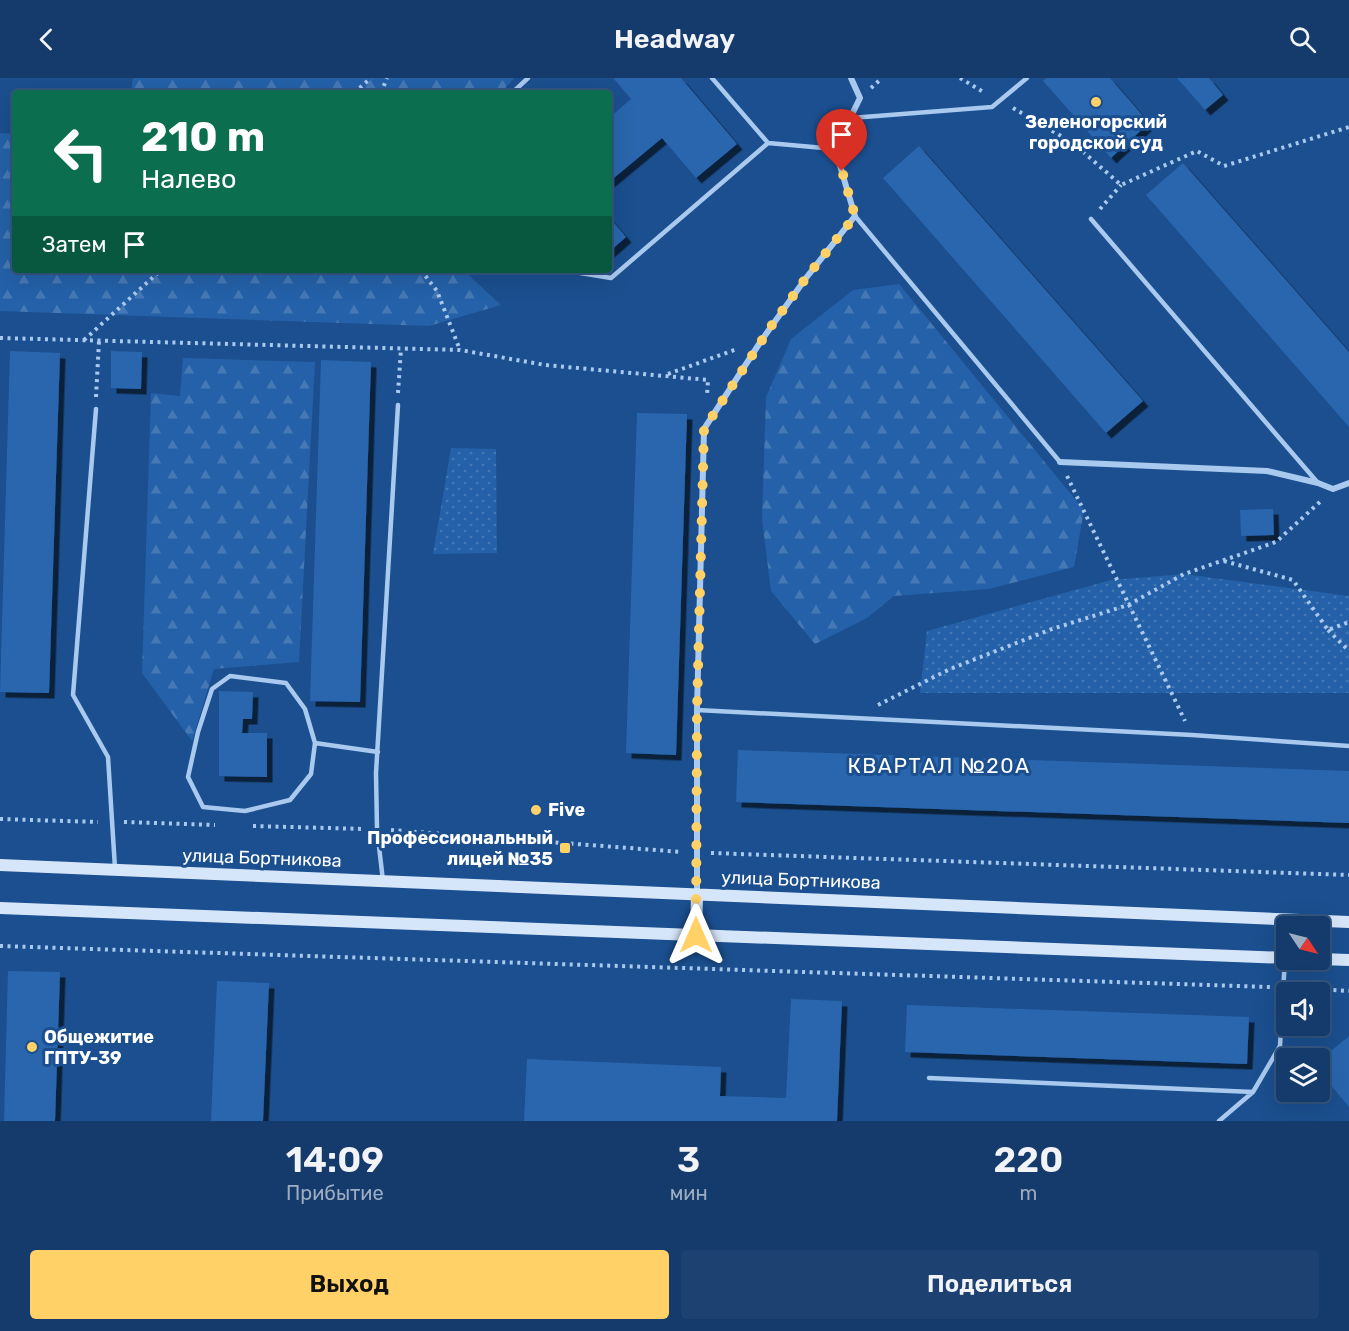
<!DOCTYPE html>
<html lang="ru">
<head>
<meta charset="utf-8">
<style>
  :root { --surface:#143b6b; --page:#1d4271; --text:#f1f3f6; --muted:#9dadc1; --line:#33557e; --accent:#ffd166 }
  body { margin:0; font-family:Rubik,sans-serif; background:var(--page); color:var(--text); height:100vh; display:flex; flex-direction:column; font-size:22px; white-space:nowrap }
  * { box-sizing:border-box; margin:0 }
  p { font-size:20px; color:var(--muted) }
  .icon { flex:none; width:33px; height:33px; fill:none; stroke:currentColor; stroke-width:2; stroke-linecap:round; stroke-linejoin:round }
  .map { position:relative; height:1043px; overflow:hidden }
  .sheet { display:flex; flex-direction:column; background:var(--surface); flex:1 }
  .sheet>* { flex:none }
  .top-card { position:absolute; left:12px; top:12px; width:600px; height:183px; border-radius:6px; box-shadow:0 6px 24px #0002,0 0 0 2px var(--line); background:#0b6e4f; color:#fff; overflow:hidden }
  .needle { width:39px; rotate:125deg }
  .tools { position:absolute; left:1276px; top:838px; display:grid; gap:12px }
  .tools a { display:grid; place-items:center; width:54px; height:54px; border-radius:6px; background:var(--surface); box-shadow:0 6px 24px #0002,0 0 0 2px var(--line); font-size:30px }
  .pin { position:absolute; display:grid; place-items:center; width:51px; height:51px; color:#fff; margin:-62px -26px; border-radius:50% 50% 50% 0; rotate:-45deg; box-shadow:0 0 6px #0007 }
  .pin .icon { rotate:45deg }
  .me { position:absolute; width:66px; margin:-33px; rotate:0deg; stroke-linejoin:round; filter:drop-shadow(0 0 4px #0008) }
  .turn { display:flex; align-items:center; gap:21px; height:126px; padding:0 30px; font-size:27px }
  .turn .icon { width:78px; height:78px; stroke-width:2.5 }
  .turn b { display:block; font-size:42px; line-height:51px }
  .then { display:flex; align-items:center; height:57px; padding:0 30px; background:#0003; gap:12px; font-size:22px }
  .eta { display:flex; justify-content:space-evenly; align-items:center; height:102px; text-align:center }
  .eta b { font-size:36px; font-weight:600; line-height:42px }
  .button { display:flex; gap:12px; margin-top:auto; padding:12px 30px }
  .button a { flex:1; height:69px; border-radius:6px; background:var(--accent); color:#111; font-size:24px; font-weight:600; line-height:69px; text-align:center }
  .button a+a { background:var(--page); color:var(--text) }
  header { display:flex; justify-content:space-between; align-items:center; height:78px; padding:0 30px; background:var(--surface); font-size:27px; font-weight:600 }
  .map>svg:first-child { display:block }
</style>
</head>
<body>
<header><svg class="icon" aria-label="back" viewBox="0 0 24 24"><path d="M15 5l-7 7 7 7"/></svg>Headway<svg class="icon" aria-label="search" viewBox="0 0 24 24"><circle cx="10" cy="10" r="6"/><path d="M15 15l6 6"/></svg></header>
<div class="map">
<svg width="1349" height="1043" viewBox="0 0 1349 1043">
  <defs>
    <pattern id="forest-firs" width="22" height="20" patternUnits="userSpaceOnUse" patternTransform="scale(1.5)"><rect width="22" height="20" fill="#2461a8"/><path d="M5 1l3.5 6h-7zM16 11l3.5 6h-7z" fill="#4579b5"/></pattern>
    <pattern id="park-dots" width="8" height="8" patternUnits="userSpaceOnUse" patternTransform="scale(1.5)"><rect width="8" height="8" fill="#2461a8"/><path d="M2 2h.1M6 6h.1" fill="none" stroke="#4579b5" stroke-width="1.8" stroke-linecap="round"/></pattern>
    <filter id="shadow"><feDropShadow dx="5.5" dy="5.5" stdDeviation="0" flood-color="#0009"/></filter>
  </defs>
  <rect width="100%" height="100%" fill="#1b4f8f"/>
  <path fill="url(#forest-firs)" d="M 133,0 L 514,0 L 501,15 L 131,15 Z
    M 0,55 L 15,56 L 15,192 L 463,192 L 501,227 L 429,248 L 0,233 Z
    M 899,206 L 1084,432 L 1074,489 L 989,511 L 894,518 L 867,540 L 815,566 L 771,513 L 762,441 L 766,319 L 791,261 L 853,212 Z
    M 183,280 L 315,284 L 299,584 L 214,591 L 192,663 L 142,595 L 151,315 L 180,318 Z"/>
  <path fill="url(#park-dots)" d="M 451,370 L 496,371 L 497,475 L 433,476 Z
    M 1184,496 L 1349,518 L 1349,615 L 920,615 L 927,553 L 1111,502 Z"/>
  <path fill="#2a66ad" filter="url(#shadow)" d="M 613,0 L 681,0 L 737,66 L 696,100 L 662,60 L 609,104 L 609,40 L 631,21 Z
    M 1046,0 L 1110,0 L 1149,45 L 1111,80 L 1043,3 Z
    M 1177,0 L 1209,0 L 1223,17 L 1205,32 Z
    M 919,68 L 1143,323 L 1106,355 L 883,100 Z
    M 1183,85 L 1349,274 L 1349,349 L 1146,117 Z
    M 609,139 L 626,159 L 609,174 Z
    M 10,273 L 60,275 L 49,615 L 0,614 Z
    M 111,273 L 142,274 L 141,311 L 111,310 Z
    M 321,282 L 371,284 L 360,624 L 310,623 Z
    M 637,335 L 687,336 L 676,677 L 626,675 Z
    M 1273,431 L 1274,457 L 1241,458 L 1240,432 Z
    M 219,613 L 253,614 L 252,641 L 243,641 L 242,655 L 267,655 L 267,699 L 219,698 Z
    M 738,672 L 1349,693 L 1349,745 L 736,724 Z
    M 8,893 L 60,894 L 55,1043 L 4,1043 Z
    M 217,903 L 269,905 L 263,1043 L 211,1043 Z
    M 791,921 L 842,923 L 837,1043 L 524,1043 L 527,981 L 721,989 L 720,1018 L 786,1020 Z
    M 907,927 L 1249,939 L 1247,986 L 905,974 Z
    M 1349,958 L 1349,1029 L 1320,994 L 1320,982 Z"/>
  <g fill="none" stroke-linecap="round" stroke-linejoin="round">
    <path stroke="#a9c9ee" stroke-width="4" stroke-dasharray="3 4.5" stroke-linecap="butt" d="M 960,0 L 985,15
      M 871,10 L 882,0
      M 354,15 L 371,0
      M 381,15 L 387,0
      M 1013,30 L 1073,65 L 1121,107 L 1197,73 L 1224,88 L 1349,49
      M 1100,131 L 1121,107
      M 421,192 L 437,213 L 460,272
      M 0,260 L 460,272 L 545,287 L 708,302 L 707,317
      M 84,262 L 161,192
      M 668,296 L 737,271
      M 398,315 L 401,271
      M 96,319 L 99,263
      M 1067,398 L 1185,643
      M 1224,483 L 1293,502 L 1328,552 L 1349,544
      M 1328,552 L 1349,573
      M 878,627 L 950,591 L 1052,551 L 1128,527 L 1184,496 L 1276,464 L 1322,422
      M 0,741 L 98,744
      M 124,744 L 215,747
      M 253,748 L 365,751
      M 391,752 L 682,774
      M 711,775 L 1349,797
      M 0,868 L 1270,909
      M 1296,910 L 1349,913"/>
    <path stroke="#a9c9ee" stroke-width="4.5" d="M 712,0 L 768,65 L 835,71
      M 512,15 L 528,0
      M 851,40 L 992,29 L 1027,0
      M 855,138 L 1060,384
      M 1091,141 L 1318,405
      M 562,192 L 611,200 L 768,65
      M 96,331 L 73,617 L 108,679 L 115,790
      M 697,632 L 1192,657 L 1349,668
      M 315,665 L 311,696 L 290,722 L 245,733 L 203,729 L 188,699 L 198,654 L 212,611 L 230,598 L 286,605 L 305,631 L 315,665 L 378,674
      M 383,803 L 377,751 L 376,695 L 398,327
      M 929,1000 L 1253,1014
      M 1219,1043 L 1253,1014 L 1280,968 L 1285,880"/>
    <path stroke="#a9c9ee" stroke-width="6" d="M 1060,384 L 1267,393 L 1318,405 L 1333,411 L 1349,405
      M 697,816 L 697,632 L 704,351 L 761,263 L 806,200 L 855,138 L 835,71 L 860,20 L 851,0"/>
    <path stroke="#d6e6fa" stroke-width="12" d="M 0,787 L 1349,844
      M 0,830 L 1287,880
      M 696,857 L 697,816
      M 1320,881 L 1349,882"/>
  </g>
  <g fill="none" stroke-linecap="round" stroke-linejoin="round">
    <path stroke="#ffd166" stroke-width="10" stroke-dasharray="0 18" d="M 696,857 L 697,632 L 704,351 L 772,247 L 806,200 L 855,138 L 842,93"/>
  </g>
  <g fill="#ffd166" stroke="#1b4f8f" stroke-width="2">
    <circle cx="1096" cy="24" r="6"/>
    <circle cx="536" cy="732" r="6"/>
    <rect x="559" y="764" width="12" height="12" rx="3"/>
    <circle cx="32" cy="969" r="6"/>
  </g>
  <g text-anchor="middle" stroke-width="6" stroke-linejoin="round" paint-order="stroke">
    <g font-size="18" font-weight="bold" fill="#fff" stroke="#1b4f8f" text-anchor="start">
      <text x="1096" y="50" text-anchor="middle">Зеленогорский<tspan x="1096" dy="21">городской суд</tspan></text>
      <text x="548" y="738">Five</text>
      <text x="553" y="766" text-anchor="end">Профессиональный<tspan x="553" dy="21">лицей №35</tspan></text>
      <text x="44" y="965">Общежитие<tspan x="44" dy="21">ГПТУ-39</tspan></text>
    </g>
    <g font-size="18" fill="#fff" stroke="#1b4f8f">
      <text transform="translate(262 780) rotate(2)" y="6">улица Бортникова</text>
      <text transform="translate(801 802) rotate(2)" y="6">улица Бортникова</text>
    </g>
    <g font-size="21" letter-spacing="1.5" fill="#fff" stroke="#1b4f8f">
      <text x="939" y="695">КВАРТАЛ №20А</text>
    </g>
  </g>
</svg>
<div class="tools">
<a><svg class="needle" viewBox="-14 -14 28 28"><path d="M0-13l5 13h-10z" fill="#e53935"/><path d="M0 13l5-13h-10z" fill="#9dadc1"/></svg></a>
<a><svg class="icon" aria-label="sound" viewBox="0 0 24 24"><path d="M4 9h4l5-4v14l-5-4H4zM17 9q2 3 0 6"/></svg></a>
<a><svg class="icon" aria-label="layers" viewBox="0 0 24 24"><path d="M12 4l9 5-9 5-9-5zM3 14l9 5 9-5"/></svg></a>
</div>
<div class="pin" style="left:842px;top:93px;background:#d93025"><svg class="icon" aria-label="arrive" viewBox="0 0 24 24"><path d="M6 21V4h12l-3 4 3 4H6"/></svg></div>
<svg class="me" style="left:696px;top:857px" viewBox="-20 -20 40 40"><path d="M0-17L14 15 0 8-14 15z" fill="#ffd166" stroke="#fff" stroke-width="4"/></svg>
<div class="top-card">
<div class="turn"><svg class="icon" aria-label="left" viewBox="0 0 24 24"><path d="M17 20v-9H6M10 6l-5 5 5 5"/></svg><div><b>210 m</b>Налево</div></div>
<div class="then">Затем<svg class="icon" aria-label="arrive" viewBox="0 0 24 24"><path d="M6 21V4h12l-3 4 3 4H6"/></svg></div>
</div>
</div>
<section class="sheet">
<div class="eta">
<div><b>14:09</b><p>Прибытие</p></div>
<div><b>3</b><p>мин</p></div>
<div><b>220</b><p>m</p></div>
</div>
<div class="button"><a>Выход</a><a>Поделиться</a></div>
</section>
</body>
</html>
